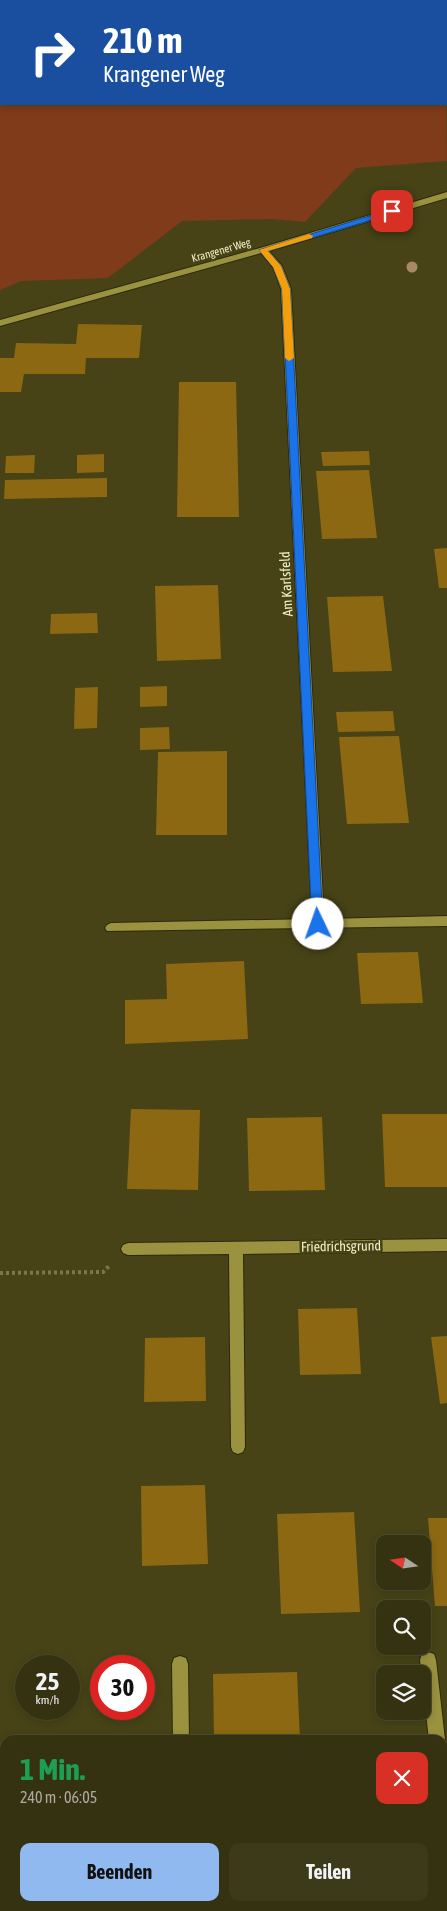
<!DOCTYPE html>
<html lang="de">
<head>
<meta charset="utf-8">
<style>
  :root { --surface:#353211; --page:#3d3a1a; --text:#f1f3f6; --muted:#aaaa9f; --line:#4f4d31; --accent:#90b9f0 }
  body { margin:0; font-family:"Asap Condensed",sans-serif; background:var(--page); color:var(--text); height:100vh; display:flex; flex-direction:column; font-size:19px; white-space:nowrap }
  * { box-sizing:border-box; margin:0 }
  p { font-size:16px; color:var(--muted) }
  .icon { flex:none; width:28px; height:28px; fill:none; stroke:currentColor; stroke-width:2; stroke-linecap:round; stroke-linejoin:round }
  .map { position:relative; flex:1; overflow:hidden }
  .side { position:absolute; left:0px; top:1735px; width:448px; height:176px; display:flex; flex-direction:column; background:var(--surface); border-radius:15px 15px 0 0; box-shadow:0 2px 8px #0003,0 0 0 1px var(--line) }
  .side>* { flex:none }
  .hud { position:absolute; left:0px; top:0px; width:448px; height:105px; box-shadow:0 2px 8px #0003,0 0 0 1px var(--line); background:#1a4fa0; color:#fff; overflow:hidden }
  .needle { width:32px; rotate:283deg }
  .buttons { position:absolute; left:376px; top:1535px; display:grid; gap:10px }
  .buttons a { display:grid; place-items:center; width:55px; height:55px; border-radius:10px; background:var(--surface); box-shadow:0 2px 8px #0003,0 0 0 1px var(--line); font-size:25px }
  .speed { position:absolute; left:15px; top:1655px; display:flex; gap:10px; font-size:25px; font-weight:700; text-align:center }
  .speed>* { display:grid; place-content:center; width:65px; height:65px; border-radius:50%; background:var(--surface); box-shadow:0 2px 8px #0003,0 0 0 1px var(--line); line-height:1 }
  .speed small { font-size:12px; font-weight:400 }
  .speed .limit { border:8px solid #d22; background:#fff; color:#111 }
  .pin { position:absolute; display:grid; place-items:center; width:42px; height:42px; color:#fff; margin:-21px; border-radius:10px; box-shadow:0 2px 8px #0006 }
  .me { position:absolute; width:55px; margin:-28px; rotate:357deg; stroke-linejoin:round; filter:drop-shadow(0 0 4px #0008) }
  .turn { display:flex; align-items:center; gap:18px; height:105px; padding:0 20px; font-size:22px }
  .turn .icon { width:65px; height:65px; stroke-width:2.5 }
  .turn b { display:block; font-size:35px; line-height:42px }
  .round { display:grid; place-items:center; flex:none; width:52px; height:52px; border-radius:10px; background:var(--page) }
  .summary { display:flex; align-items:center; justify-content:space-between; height:85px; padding:0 20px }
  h1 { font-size:30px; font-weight:700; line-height:38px; color:#1e9e55 }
  .primary-button { display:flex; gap:10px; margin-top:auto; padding:10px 20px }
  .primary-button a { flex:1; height:58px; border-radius:10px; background:var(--accent); color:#111; font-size:20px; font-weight:700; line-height:58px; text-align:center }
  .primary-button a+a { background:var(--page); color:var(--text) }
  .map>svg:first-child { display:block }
</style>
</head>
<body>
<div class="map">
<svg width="447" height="1911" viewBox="0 0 447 1911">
  <rect width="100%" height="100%" fill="#474317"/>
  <path fill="#7f3b1a" d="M 62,0 L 398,0 L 399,1 L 57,1 Z
    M 0,14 L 1,104 L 446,104 L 446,61 L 447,161 L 356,168 L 305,222 L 273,219 L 182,221 L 108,278 L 21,281 L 0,290 Z"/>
  <path fill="#8b6811" d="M 78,324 L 142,325 L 139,358 L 86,358 L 85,374 L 24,374 L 21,392 L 0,392 L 0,358 L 14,358 L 16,343 L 76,344 Z
    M 179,382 L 236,382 L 239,517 L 177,517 Z
    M 369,451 L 370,465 L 323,466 L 321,452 Z
    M 104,454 L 104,472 L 77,473 L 77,455 Z
    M 35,455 L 34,473 L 5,473 L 6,456 Z
    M 369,470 L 377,538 L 322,539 L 316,471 Z
    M 107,478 L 107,497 L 4,499 L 5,480 Z
    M 447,548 L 447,588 L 439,588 L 434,549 Z
    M 218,585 L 221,659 L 157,661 L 155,586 Z
    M 383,596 L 392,671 L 333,672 L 327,597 Z
    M 97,613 L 98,633 L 50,634 L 51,614 Z
    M 167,686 L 167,706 L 140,707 L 140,687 Z
    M 98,687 L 97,728 L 74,729 L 75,688 Z
    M 393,711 L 395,731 L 338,732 L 336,712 Z
    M 169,727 L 170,749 L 140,750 L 140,728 Z
    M 399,736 L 409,823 L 347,824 L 339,737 Z
    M 227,751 L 227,835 L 156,835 L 158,752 Z
    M 418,952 L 423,1003 L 361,1004 L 357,953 Z
    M 244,961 L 248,1039 L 125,1044 L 125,1000 L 167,999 L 166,964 Z
    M 131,1109 L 200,1110 L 198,1190 L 127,1189 Z
    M 382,1114 L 447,1114 L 447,1187 L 385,1187 Z
    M 322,1117 L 325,1190 L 249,1191 L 247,1118 Z
    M 357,1308 L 361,1374 L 300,1375 L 298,1309 Z
    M 447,1336 L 447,1403 L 440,1404 L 431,1337 Z
    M 205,1337 L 206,1401 L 144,1402 L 145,1338 Z
    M 205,1485 L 208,1564 L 142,1566 L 141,1486 Z
    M 354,1512 L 360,1612 L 281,1614 L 277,1514 Z
    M 428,1518 L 447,1518 L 447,1606 L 435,1606 Z
    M 297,1672 L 300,1740 L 214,1740 L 213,1674 Z
    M 217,1906 L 293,1906 L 293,1911 L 217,1911 Z"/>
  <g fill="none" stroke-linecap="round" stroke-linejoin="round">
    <defs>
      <path id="street" d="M 447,192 L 447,198 L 269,251 L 282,266 L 291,289 L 324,919 L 447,916 L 447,926 L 107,931 L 105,928 L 107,925 L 111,923 L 312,919 L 281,289 L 273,267 L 261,253 L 0,326 L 0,320 L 260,248 Z
        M 447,1239 L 447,1251 L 243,1254 L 245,1447 L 243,1452 L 238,1454 L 233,1452 L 231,1447 L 229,1254 L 128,1255 L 123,1253 L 121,1249 L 123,1245 L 128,1243 Z
        M 428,1652 L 434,1654 L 436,1660 L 445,1740 L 442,1746 L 442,1740 L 429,1740 L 420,1660 L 422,1654 Z
        M 180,1656 L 186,1658 L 188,1664 L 189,1740 L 173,1740 L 172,1664 L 174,1658 Z
        M 442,1779 L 447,1781 L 447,1801 L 442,1803 Z
        M 158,1906 L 176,1906 L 176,1911 L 158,1911 Z
        M 425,1906 L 442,1906 L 443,1911 L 425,1911 Z"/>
    </defs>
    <use href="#street" stroke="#2c290f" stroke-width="2"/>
    <path stroke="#7b774c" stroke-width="4" stroke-dasharray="3 3" stroke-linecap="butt" d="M 0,1273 L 103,1272 L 109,1266"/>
    <use href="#street" fill="#9a923f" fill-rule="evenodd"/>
  </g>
  <circle fill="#a98867" cx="412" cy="267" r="5.5"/>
  <path fill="#1a73e8" stroke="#114b97" d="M 392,209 L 396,211 L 395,213 L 268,251 L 281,266 L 290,289 L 323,924 L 318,928 L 312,924 L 282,289 L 273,267 L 259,250 Z"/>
  <path fill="#f59e0b" d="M 309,234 L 313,236 L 312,238 L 268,251 L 281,266 L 290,289 L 294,358 L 289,361 L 285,358 L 282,289 L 273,267 L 259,250 Z"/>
  <g text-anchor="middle" stroke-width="5" stroke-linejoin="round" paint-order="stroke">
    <g font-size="11" fill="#f2efc7" stroke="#474317">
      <text transform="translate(221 250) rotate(-16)" y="4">Krangener Weg</text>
    </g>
    <g font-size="14" fill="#f2efc7" stroke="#474317">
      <text transform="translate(286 584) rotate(-93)" y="5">Am Karlsfeld</text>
      <text transform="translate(341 1246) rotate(-1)" y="5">Friedrichsgrund</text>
    </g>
  </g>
</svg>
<div class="buttons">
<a><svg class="needle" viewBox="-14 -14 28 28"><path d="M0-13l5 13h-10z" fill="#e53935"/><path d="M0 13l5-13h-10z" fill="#aaaa9f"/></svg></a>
<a><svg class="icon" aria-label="search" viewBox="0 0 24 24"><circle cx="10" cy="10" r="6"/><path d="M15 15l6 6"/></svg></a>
<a><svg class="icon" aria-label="layers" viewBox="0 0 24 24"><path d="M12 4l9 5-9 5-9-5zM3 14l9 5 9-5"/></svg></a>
</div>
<div class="speed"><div>25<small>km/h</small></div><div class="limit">30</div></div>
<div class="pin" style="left:392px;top:211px;background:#d93025"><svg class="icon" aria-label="arrive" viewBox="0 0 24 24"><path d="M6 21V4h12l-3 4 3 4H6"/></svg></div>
<svg class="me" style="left:318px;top:924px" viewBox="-20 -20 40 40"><circle r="19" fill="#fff"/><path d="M0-13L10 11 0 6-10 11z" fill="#1a73e8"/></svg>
<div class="hud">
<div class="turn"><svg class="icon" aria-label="right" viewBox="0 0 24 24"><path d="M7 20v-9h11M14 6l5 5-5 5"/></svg><div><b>210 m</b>Krangener Weg</div></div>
</div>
<section class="side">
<div class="summary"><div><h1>1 Min.</h1><p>240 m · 06:05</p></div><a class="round" style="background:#d93025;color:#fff"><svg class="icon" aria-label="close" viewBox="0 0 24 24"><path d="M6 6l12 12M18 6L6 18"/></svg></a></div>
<div class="primary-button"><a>Beenden</a><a>Teilen</a></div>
</section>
</div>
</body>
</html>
